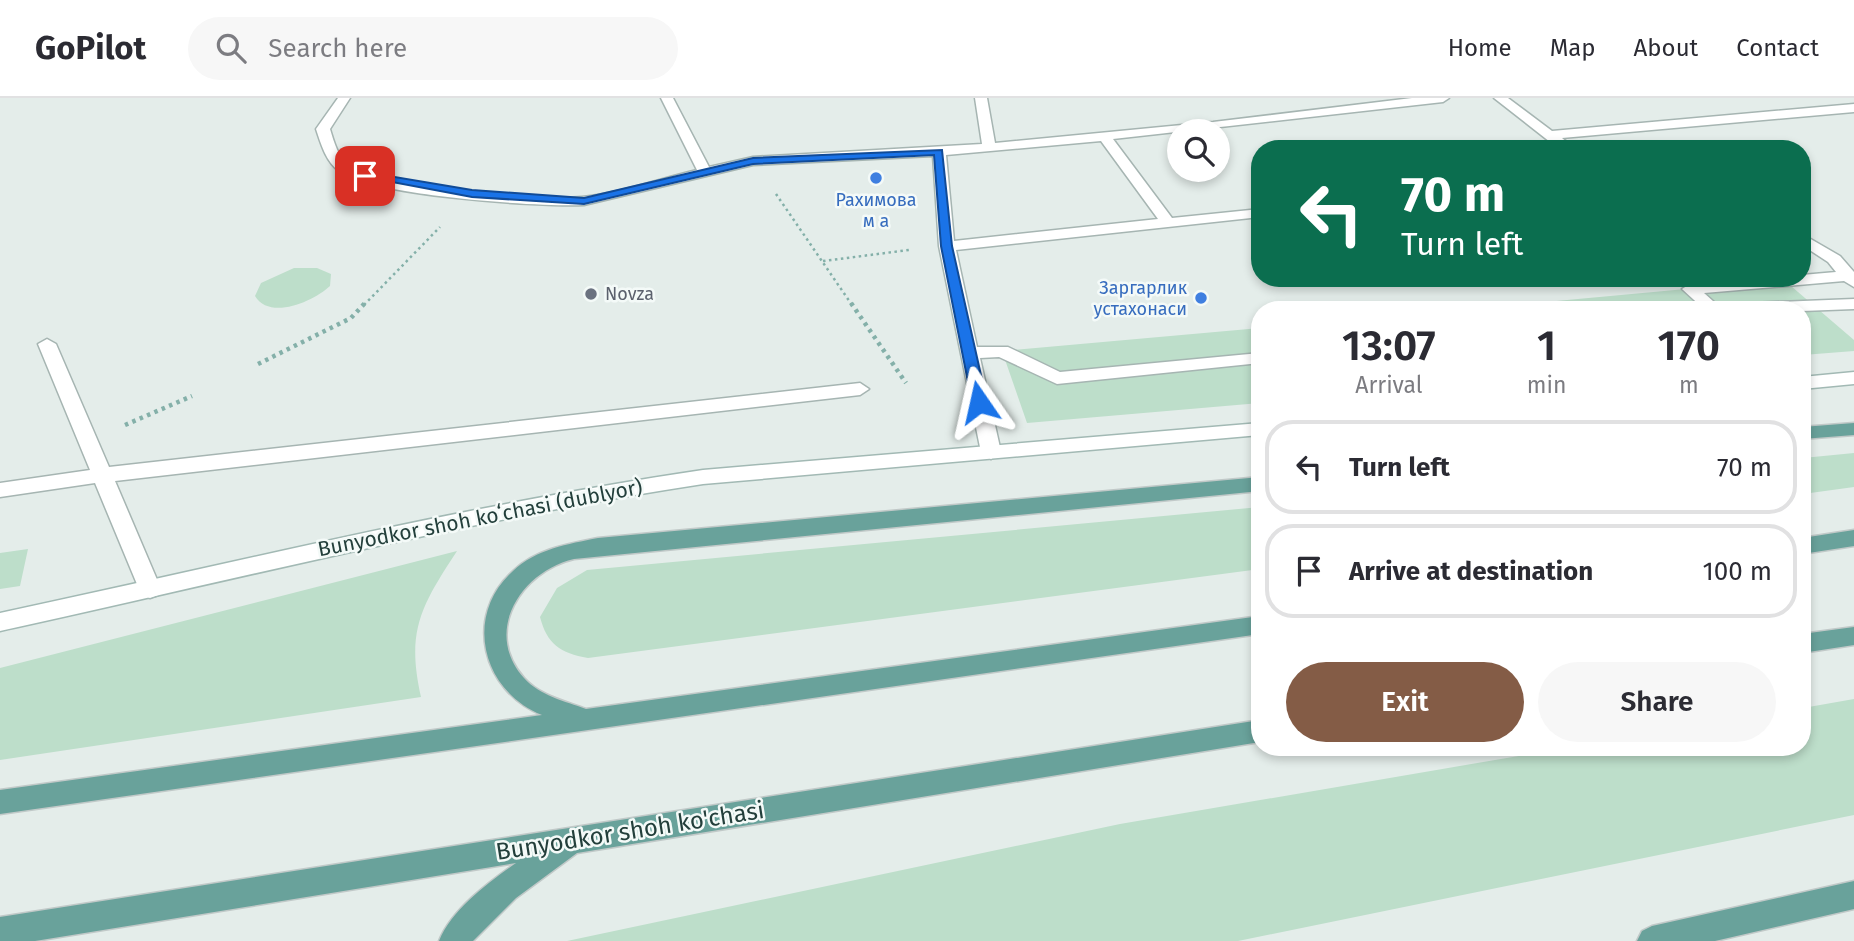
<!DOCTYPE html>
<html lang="en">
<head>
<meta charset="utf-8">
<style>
  :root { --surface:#fff; --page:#f7f7f7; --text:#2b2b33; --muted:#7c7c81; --line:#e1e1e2; --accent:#845c46 }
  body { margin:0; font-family:"Fira Sans",sans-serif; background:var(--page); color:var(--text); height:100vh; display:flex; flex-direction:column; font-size:26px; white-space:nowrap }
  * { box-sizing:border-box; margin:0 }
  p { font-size:23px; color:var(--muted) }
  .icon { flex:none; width:38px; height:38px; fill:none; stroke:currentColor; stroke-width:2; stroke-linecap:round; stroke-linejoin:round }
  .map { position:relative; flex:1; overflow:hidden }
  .side { position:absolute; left:1251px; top:203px; width:560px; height:455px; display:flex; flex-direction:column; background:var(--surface); border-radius:28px; box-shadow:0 4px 10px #0003 }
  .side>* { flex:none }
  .top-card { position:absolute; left:1251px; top:42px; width:560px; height:147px; border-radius:28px; box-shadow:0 4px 10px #0003; background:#0b6e4f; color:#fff; overflow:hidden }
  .fabs { position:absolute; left:1167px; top:21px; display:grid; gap:14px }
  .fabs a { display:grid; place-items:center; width:63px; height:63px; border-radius:50%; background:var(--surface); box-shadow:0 4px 10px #0003; font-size:35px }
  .pin { position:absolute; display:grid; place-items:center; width:60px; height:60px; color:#fff; margin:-30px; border-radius:14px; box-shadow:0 4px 10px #0006 }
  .me { position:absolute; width:77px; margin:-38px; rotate:349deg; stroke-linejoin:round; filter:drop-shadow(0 0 5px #0008) }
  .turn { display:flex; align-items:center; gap:24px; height:147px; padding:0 35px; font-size:32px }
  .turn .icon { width:91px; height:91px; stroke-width:2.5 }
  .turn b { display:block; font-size:49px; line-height:60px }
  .eta { display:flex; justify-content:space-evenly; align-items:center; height:119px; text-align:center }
  .eta b { font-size:42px; font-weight:600; line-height:49px }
  .button { display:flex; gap:14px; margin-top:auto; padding:14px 35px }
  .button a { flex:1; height:80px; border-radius:42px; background:var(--accent); color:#fff; font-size:28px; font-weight:600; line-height:80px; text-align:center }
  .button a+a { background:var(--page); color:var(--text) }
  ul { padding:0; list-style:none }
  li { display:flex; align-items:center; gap:21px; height:94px; margin:0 14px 10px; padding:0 21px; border:4px solid var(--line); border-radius:28px }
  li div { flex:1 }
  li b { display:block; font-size:26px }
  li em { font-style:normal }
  header { display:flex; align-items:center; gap:42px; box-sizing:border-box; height:98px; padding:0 35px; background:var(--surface); border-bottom:2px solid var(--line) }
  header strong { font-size:33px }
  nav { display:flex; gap:38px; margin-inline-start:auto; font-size:24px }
  .search { width:490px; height:63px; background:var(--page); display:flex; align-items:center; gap:18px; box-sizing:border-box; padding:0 24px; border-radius:38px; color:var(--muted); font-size:26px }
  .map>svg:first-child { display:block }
</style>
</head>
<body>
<header>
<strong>GoPilot</strong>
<div class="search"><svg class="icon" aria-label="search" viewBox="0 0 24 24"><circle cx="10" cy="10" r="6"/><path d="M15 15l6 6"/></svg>Search here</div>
<nav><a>Home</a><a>Map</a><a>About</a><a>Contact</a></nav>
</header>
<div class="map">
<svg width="1854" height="843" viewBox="0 0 1854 843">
  <rect width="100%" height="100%" fill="#e4edea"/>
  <path fill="#bddeca" d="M 294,170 L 317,170 L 331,176 L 330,188 C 314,203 270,223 255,198 L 261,185 Z
    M 1784,182 L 1854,242 L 1854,253 L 1803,257 L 1802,212 L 1458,212 Z
    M 1260,230 L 1260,305 L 1027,325 L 1002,253 Z
    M 1854,355 L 1854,389 L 1803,396 L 1803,360 Z
    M 1260,409 L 1260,471 L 588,560 C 560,555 547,546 540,519 L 557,490 L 587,472 Z
    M 28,451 L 20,488 L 0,491 L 0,455 Z
    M 457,453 C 421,508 406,533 421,599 L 0,662 L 0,570 Z
    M 1854,601 L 1854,717 L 1238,843 L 567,843 L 1120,726 L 1571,649 L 1802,649 L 1803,610 Z"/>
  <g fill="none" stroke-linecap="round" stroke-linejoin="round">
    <defs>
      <path id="lane" d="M 338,0 L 350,0 L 330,31 C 334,44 338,60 350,68 C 383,90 539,103 582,99 C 620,95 659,81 697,72 L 661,0 L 673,0 L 709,69 L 753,59 L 982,46 L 975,0 L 987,0 L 995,45 L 1213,24 L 1412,0 L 1449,0 L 1443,4 L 1113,41 L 1172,120 L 1260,111 L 1260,119 L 956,152 L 977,249 L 1008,249 L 1060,274 L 1260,255 L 1260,265 L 1057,286 L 999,259 L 980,260 L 1001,354 L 991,361 L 981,354 L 939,148 L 933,58 L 753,67 L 584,107 C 539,109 372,98 339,73 C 326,64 321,46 316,31 ZM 1101,43 L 1158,121 L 954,143 L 946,57 Z
        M 1494,0 L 1508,0 L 1552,33 L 1854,6 L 1854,14 L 1562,40 L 1575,51 L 1559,51 Z
        M 1802,136 L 1840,158 L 1854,174 L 1854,189 L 1844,183 L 1704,195 L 1723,212 L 1705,212 L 1682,191 L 1690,186 L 1802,180 L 1802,177 L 1836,174 L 1828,164 L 1802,147 Z
        M 1854,201 L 1854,211 L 1802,213 L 1742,210 L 1750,205 Z
        M 47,241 L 56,246 L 109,369 L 860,285 L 869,291 L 860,297 L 115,383 L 161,491 L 158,497 L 150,500 L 142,497 L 139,491 L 95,385 L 0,399 L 0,385 L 90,372 L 38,246 Z"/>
      <path id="secondary" d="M 1854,274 L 1854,286 L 1802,291 L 1802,279 Z
        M 1260,325 L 1260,337 L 703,386 C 466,422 234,482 0,533 L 0,515 C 234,465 466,407 703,372 Z"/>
      <path id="primary" d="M 1854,325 L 1854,337 L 1802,341 L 1802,329 Z
        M 1260,379 L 1260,393 L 574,461 C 522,473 482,533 524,580 C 540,598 565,603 586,611 L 1260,518 L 1260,536 L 0,716 L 0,692 L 542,617 C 482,593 463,518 513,473 C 536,451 568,446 598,440 Z
        M 1854,432 L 1854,448 L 1802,456 L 1802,440 Z
        M 1854,529 L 1854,547 L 1802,555 L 1802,536 Z
        M 1260,622 L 1260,644 L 577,755 L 516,800 L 473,843 L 439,843 C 452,811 489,784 516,765 L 35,843 L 0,843 L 0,819 Z
        M 1854,783 L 1854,811 L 1715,843 L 1637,843 L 1642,833 L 1652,828 Z"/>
    </defs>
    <use href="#lane" stroke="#a6b5b2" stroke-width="3"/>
    <use href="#secondary" stroke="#a2b9b4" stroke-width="3"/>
    <use href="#primary" stroke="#c1c9c8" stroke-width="3"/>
    <path stroke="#84b0a9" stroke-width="2.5" stroke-dasharray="2.5 3.5" stroke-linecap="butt" d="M 776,96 L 852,207
      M 823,163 L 909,152
      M 364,207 L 440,129"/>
    <path stroke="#84b0a9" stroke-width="4.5" stroke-dasharray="3.5 4.5" stroke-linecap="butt" d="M 851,205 L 906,285
      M 258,266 L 351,220 L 365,205
      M 125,327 L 192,298"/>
    <use href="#lane" fill="#fff" fill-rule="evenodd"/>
    <use href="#secondary" fill="#fff" fill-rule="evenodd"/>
    <use href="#primary" fill="#69a29b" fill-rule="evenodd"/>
  </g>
  <path fill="#1a73e8" stroke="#114b97" stroke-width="2" d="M 942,52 L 952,148 L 987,304 L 979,308 L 972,304 L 941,148 L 934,57 L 753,66 L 584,106 L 472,99 L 360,78 L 365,74 L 472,92 L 584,100 L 753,60 Z"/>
  <g fill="#3f7fe0" stroke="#f4faf8" stroke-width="2.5">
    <circle cx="876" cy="80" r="7"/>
    <circle cx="1201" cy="200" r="7"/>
  </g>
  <circle fill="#6b7280" stroke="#f4faf8" stroke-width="2.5" cx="591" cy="196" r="7"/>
  <g text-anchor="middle" stroke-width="5" stroke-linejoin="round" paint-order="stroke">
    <g font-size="18" fill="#366cbe" stroke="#f4faf8">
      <text x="876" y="108">Рахимова<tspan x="876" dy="21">м а</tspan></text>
      <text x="1187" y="196" text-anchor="end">Заргарлик<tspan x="1187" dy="21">устахонаси</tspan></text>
    </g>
    <g font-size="18" fill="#5b616d" stroke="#f4faf8" text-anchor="start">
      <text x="605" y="202">Novza</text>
    </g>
    <g font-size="21" fill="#233f3b" stroke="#f4faf8">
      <text transform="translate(480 420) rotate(-11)" y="7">Bunyodkor shoh koʻchasi (dublyor)</text>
    </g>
    <g font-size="24" fill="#233f3b" stroke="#f4faf8">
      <text transform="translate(630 733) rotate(-9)" y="8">Bunyodkor shoh ko'chasi</text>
    </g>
  </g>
</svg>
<div class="fabs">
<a><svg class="icon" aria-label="search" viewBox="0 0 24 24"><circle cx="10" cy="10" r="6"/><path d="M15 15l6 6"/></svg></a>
</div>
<div class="pin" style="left:365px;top:78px;background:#d93025"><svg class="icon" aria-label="arrive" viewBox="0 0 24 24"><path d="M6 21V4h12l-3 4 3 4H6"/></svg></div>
<svg class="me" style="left:979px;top:304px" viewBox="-20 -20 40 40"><path d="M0-17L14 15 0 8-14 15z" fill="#1a73e8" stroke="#fff" stroke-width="4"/></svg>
<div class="top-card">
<div class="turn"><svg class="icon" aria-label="left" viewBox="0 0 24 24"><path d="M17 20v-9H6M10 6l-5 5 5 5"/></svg><div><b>70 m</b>Turn left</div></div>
</div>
<section class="side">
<div class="eta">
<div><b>13:07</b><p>Arrival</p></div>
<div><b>1</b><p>min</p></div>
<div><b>170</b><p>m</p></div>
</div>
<ul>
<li><svg class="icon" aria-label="left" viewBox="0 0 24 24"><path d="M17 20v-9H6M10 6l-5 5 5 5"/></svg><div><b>Turn left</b></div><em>70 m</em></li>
<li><svg class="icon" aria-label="arrive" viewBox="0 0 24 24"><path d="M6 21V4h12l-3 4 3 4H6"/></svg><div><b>Arrive at destination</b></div><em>100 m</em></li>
</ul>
<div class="button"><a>Exit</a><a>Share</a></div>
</section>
</div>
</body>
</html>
